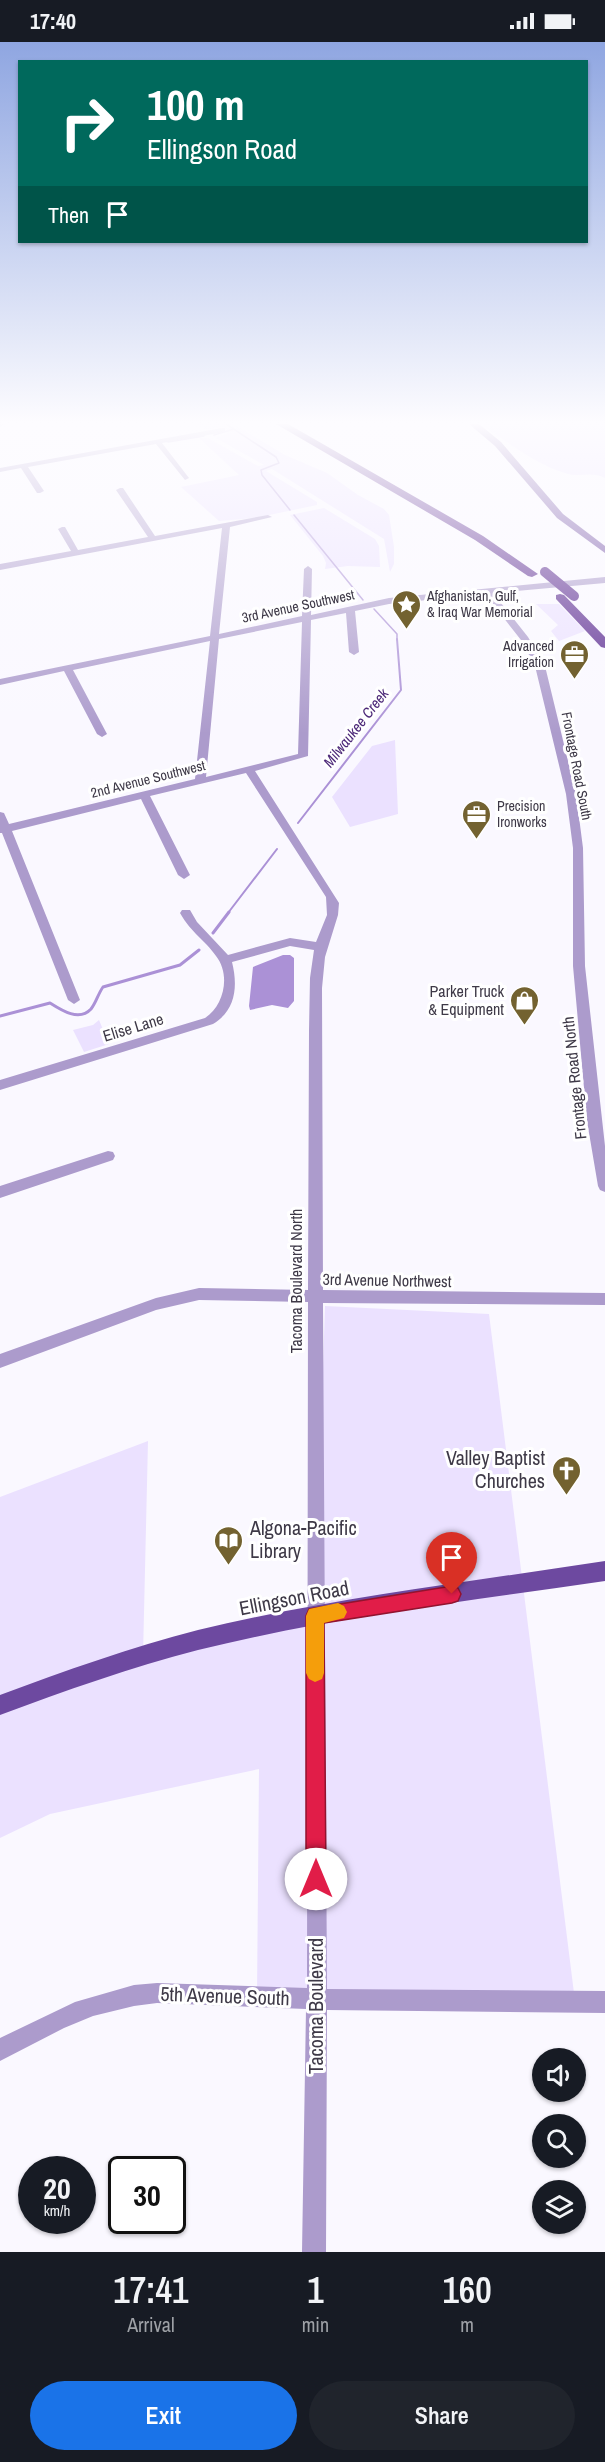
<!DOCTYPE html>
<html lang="en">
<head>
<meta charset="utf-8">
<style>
  :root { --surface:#171b24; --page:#20242c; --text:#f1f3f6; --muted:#9ea1a6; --accent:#1a73e8 }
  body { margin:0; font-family:"Archivo Narrow",sans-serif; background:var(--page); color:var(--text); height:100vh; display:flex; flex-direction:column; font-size:22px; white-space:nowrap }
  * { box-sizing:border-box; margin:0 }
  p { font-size:20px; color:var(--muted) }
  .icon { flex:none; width:33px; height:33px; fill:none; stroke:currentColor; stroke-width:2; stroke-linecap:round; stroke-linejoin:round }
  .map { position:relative; height:2210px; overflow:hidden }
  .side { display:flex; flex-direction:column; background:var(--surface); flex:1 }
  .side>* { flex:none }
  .hud { position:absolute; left:18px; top:18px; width:570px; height:183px; border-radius:0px; box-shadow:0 2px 4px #0004; background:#00695c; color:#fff; overflow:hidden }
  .controls { position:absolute; left:532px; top:2006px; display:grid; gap:12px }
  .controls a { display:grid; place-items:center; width:54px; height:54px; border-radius:50%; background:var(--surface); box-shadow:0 2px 4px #0004; font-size:30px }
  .speed { position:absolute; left:18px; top:2114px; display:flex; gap:12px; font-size:30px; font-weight:700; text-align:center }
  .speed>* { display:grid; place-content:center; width:78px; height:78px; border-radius:50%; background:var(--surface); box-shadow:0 2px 4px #0004; line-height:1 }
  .speed small { font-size:15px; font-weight:400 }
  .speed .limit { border:3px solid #111; border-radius:9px; background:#fff; color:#111 }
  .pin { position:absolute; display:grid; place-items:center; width:51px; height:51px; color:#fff; margin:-62px -26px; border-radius:50% 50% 50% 0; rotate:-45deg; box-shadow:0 0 6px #0007 }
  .pin .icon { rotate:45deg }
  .me { position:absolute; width:66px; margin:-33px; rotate:0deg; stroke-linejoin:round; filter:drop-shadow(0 0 4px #0008) }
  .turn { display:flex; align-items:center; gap:21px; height:126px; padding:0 30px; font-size:27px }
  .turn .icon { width:78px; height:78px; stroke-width:2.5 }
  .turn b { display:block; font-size:42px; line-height:51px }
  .then { display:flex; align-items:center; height:57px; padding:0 30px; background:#0003; gap:12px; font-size:22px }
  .eta { display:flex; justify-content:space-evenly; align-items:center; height:102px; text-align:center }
  .eta b { font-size:36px; font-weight:600; line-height:42px }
  .button { display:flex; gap:12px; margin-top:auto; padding:12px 30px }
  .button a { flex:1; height:69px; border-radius:36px; background:var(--accent); color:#fff; font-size:24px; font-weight:600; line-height:69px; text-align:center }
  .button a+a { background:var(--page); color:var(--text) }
  .status { display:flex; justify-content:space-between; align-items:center; height:42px; padding:0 30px; background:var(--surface); direction:ltr }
  .status svg { height:16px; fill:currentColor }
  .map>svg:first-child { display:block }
</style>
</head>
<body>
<div class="status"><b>17:40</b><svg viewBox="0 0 49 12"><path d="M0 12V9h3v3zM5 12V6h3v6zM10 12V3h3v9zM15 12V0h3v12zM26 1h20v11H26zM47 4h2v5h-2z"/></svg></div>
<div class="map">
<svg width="605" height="2210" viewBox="0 0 605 2210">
  <rect width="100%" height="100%" fill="#faf8ff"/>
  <path fill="#ebe1ff" d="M 196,382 L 233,382 L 285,413 L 327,431 L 358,453 L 384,467 L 389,473 L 394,505 L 394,522 L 390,530 L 384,497 L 272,427 L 266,429 L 317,460 L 317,463 L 255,476 L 219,479 L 181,445 L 239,433 L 199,396 L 208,396 L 258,424 L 264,423 L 216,396 L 228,391 L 223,385 L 205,387 Z
    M 480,382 L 605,382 L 605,436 C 593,429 580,435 568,432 C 534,422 509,400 480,382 Z
    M 324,466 L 375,497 L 379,504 L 380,525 L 348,524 L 325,527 L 326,521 L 323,514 L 290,473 Z
    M 536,562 L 559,562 L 585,589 L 559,599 L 551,589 L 558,583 Z
    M 395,698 L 398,772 L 350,785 L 332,755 L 372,704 Z
    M 99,978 L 109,1002 L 84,1010 L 73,988 L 93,983 Z
    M 325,1264 L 489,1272 L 575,1959 L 257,1955 L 259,1727 L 50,1772 L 0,1796 L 0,1455 L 148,1399 L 143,1614 L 315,1574 Z"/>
  <path fill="#ab91d6" d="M 283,913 L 290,913 L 294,916 L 294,959 L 288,966 L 272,963 L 250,968 L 249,964 L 253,925 Z"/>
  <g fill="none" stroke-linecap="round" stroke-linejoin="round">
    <path stroke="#ab91d6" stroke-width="1.5" d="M 226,382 L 276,415 L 279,421 L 261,428 L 262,433 L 290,468
      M 214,393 L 234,387
      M 168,400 L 204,394
      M 294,473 L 363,558
      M 374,567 L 397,592 L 397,598"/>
    <path stroke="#ab91d6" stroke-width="2" d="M 298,781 L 401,648 L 397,597
      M 228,871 L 277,807"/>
    <path stroke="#ab91d6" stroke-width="3" d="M 213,891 L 229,870
      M 0,974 L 50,961 C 61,968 79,980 91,967 C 96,961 98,952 103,945 L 180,923 L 199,908"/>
    <path fill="#ac9bcc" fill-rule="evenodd" d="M 0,382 L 5,382 L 0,385 Z
      M 222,386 L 225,386 L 225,390 L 162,401 L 189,436 L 185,438 L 156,402 L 28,425 L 44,449 L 40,451 L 37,451 L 21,426 L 0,430 L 0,426 Z
      M 120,446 L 123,446 L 155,494 L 268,473 L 272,475 L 230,485 L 219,592 L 302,574 L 304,527 L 308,524 L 312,527 L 311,573 L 389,556 L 605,535 L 605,541 L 493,551 L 528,595 L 545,624 L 576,752 L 583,806 L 585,924 L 605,1104 L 605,1150 L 600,1148 L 598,1144 L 587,1079 L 573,924 L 573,806 L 566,752 L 535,624 L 521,598 L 485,552 L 389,562 L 355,569 L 359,610 L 354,613 L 349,610 L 346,571 L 311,578 L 308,714 L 255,729 L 339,861 L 338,873 L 325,915 L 322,946 L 323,1248 L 605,1251 L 605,1263 L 323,1261 L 327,1947 L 605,1949 L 605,1971 L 327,1968 L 326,2210 L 302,2210 L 306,1967 L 157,1961 L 134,1964 L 93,1974 L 64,1986 L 0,2019 L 0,1996 L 75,1960 L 134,1943 L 157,1941 L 307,1946 L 308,1260 L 199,1258 L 156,1268 L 0,1326 L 0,1312 L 156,1256 L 199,1246 L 308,1248 L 309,989 L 310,936 L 314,908 L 290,904 L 232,920 C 238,944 236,968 213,982 L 0,1048 L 0,1038 L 205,976 C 224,964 231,933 216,914 C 204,897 192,892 180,871 L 182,868 L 190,868 L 197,880 L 228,913 L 290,896 L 316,900 L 327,873 L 326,855 L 246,731 L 150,754 L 190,833 L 184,837 L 178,833 L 141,757 L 12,789 L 80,958 L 74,962 L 68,958 L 2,791 L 0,791 L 0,770 L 4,771 L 9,782 L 195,737 L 210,599 L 73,628 L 107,692 L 102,695 L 97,692 L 64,629 L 0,643 L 0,637 L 210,594 L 222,486 L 0,528 L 0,522 L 71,509 L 58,487 L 62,485 L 65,485 L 78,508 L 148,495 L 116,448 ZM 302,580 L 298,712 L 206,735 L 219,597 Z
      M 108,1109 L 113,1110 L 115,1114 L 113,1118 L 0,1156 L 0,1144 Z"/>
    <path fill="#6d49a0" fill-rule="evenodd" d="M 469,382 L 479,382 L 501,400 L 563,472 L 605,504 L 605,511 L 557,476 L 495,404 Z
      M 605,1519 L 605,1539 C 469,1559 332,1575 198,1608 C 131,1625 65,1649 0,1673 L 0,1653 C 65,1629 131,1605 198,1588 C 332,1556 469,1540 605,1519 Z"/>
    <path fill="#58278e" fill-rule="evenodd" d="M 276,382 L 288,382 L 483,494 L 538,532 L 532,535 L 528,534 L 475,498 Z
      M 560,552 L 564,553 L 605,595 L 605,606 L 601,605 L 556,557 L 556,553 Z"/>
    <path stroke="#58278e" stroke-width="10" d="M 545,530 L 574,554"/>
  </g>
  <linearGradient id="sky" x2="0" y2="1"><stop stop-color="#8fa6e1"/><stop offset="0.55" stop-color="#fdfcff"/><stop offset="1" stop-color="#fdfcff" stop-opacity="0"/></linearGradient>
  <rect width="605" height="692" fill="url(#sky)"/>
  <path fill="#e11d48" stroke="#92132f" stroke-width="1.5" d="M 452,1544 L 458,1546 L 461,1552 L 458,1559 L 452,1561 L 324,1581 L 326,1837 L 323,1844 L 316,1847 L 309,1844 L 306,1837 L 306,1574 L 309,1567 Z"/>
  <path fill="#f59e0b" d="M 338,1561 L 344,1564 L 347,1570 L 344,1576 L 324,1581 L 324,1631 L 322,1637 L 315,1640 L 309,1637 L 306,1631 L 306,1574 L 309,1567 Z"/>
  <defs>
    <symbol id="sight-pin" viewBox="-11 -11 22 30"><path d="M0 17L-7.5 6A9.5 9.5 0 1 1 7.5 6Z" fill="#736230" stroke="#fff"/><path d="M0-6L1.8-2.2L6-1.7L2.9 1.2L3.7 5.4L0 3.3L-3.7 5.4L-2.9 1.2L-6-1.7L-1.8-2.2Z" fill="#fff"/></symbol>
    <symbol id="office-pin" viewBox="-11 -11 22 30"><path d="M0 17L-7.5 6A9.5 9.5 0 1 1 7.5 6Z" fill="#736230" stroke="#fff"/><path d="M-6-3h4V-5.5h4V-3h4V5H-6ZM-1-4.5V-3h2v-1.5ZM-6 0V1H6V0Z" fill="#fff"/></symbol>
    <symbol id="shop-pin" viewBox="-11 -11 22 30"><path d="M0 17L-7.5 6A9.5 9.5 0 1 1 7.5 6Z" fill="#736230" stroke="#fff"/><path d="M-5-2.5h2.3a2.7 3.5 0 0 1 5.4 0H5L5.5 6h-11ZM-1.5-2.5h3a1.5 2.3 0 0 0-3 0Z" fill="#fff"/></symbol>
    <symbol id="church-pin" viewBox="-11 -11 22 30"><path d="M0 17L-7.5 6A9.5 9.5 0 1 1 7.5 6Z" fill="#736230" stroke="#fff"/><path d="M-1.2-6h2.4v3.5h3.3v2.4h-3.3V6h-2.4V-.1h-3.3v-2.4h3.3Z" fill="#fff"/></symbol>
    <symbol id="library-pin" viewBox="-11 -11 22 30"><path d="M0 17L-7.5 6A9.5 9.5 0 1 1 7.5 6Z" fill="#736230" stroke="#fff"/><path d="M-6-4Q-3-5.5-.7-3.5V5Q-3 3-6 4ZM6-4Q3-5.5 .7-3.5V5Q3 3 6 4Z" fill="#fff"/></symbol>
  </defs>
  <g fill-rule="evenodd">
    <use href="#sight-pin" x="390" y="546" width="33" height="45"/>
    <use href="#office-pin" x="558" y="596" width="33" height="45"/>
    <use href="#office-pin" x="460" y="756" width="33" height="45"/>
    <use href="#shop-pin" x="508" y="942" width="33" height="45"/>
    <use href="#church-pin" x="550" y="1412" width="33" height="45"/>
    <use href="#library-pin" x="212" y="1482" width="33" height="45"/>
  </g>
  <g text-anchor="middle" stroke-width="6" stroke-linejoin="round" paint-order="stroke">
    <g font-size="14" fill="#3e3947" stroke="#fff" text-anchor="start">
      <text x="427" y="559">Afghanistan, Gulf,<tspan x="427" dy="16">&amp; Iraq War Memorial</tspan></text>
      <text x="554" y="609" text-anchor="end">Advanced<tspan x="554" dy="16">Irrigation</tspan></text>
      <text x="497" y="769">Precision<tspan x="497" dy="16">Ironworks</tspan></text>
    </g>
    <g font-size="14" fill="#3e3947" stroke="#fff">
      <text transform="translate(298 564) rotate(-12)" y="5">3rd Avenue Southwest</text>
      <text transform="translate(577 724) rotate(79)" y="5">Frontage Road South</text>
      <text transform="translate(148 737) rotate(-14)" y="5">2nd Avenue Southwest</text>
    </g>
    <g font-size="15" font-style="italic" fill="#4c2878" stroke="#fff">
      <text transform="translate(356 686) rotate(-52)" y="5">Milwaukee Creek</text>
    </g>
    <g font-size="16" fill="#3e3947" stroke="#fff" text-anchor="end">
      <text x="504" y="955">Parker Truck<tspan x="504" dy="18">&amp; Equipment</tspan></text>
    </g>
    <g font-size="16" fill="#3e3947" stroke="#fff">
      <text transform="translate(133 985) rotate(-17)" y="6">Elise Lane</text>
      <text transform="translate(574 1036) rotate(-96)" y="6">Frontage Road North</text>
      <text transform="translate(387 1238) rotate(1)" y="6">3rd Avenue Northwest</text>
      <text transform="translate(296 1239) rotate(-90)" y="6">Tacoma Boulevard North</text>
    </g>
    <g font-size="20" fill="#3e3947" stroke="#fff" text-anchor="end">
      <text x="545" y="1423">Valley Baptist<tspan x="545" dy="23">Churches</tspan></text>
      <text x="250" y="1493" text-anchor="start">Algona-Pacific<tspan x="250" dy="23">Library</tspan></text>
    </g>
    <g font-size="20" fill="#3e3947" stroke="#fff">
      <text transform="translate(294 1556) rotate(-11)" y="7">Ellingson Road</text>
      <text transform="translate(225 1954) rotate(2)" y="7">5th Avenue South</text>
      <text transform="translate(316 1964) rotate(-90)" y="7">Tacoma Boulevard</text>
    </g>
  </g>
</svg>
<div class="controls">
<a><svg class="icon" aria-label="sound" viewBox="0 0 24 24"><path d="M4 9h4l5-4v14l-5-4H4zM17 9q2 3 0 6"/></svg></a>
<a><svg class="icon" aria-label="search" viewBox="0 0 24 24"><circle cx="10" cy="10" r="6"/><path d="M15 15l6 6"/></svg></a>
<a><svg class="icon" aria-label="layers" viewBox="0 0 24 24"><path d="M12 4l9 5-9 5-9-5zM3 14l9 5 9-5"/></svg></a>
</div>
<div class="speed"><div>20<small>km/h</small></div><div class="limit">30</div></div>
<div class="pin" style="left:452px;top:1552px;background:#d93025"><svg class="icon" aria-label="arrive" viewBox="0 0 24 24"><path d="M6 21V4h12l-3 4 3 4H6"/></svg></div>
<svg class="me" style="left:316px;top:1837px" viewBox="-20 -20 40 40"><circle r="19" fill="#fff"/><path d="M0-13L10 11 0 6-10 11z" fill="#e11d48"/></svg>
<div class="hud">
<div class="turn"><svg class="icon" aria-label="right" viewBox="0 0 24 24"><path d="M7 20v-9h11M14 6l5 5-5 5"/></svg><div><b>100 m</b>Ellingson Road</div></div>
<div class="then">Then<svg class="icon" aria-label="arrive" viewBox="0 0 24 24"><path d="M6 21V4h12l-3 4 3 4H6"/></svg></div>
</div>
</div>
<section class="side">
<div class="eta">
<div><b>17:41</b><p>Arrival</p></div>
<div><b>1</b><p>min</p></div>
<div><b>160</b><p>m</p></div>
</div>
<div class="button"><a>Exit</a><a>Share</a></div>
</section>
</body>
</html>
